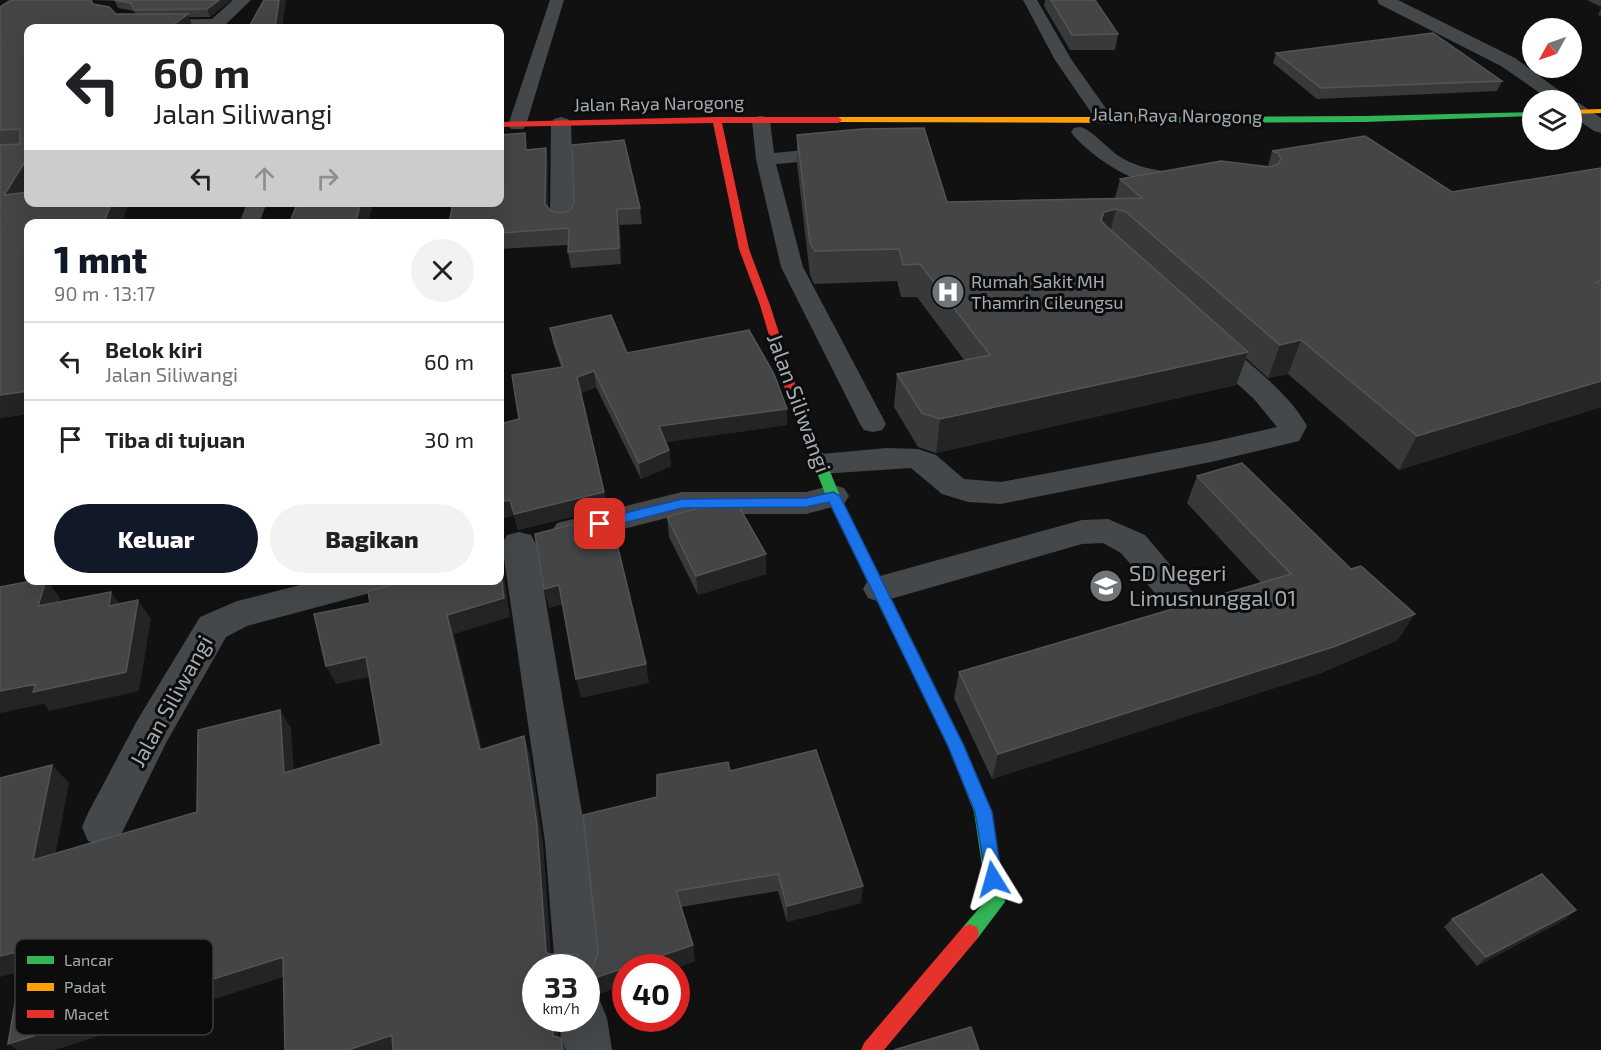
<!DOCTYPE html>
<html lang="id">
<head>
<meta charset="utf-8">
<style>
  :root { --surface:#fff; --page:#f2f2f2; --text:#202124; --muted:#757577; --line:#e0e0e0; --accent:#111827 }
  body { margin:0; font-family:"Exo 2",sans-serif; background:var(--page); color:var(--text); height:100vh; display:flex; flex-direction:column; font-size:22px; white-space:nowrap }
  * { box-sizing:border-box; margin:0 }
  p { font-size:20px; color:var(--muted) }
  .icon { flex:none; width:33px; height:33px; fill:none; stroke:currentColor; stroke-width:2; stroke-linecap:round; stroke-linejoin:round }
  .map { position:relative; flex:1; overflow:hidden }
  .sheet { position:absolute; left:24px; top:219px; width:480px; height:366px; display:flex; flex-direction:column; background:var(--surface); border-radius:12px; box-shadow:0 6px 24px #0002 }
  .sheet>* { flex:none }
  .banner { position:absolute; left:24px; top:24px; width:480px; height:183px; border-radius:12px; box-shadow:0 6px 24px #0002; background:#fff; color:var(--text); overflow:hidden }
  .needle { width:39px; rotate:230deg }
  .controls { position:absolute; left:1522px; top:18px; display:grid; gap:12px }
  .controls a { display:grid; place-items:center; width:60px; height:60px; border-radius:50%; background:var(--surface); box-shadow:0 6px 24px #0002; font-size:30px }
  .speed { position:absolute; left:522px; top:954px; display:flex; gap:12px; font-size:30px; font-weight:700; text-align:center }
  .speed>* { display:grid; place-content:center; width:78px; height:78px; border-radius:50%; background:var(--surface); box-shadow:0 6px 24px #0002; line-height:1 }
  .speed small { font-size:15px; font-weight:400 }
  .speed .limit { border:9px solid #d22; background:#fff; color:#111 }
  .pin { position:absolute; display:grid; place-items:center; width:51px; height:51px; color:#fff; margin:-26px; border-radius:12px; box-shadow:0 3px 9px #0006 }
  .me { position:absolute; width:66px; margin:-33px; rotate:352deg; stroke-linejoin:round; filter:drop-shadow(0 0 4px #0008) }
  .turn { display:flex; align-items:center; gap:21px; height:126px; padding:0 30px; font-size:27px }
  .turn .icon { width:78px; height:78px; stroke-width:2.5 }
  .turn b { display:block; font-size:42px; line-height:51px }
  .lanes { display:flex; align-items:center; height:57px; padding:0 30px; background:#0003; justify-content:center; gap:30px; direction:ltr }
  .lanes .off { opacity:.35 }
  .round { display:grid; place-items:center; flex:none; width:63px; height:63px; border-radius:32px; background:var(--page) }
  .summary { display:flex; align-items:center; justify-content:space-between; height:102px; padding:0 30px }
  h1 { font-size:36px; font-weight:800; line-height:45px; color:var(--accent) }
  .cta { display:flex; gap:12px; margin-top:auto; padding:12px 30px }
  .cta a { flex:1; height:69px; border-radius:36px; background:var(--accent); color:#fff; font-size:24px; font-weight:800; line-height:69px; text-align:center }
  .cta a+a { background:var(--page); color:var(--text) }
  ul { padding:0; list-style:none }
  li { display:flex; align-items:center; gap:18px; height:78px; padding:0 30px; border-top:2px solid var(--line) }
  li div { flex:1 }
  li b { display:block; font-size:22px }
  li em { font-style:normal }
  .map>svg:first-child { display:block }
</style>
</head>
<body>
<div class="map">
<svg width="1601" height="1050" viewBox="0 0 1601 1050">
  <rect width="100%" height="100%" fill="#111"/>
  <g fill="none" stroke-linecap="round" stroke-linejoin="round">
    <path fill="#45484a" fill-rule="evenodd" d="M 550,0 L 564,0 L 526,125 L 523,129 L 511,129 L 508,125 Z
      M 1023,0 L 1037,0 L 1071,59 L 1114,120 L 1111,124 L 1099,124 L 1055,60 Z
      M 761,116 L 767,117 L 770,121 L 774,153 L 835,147 L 842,149 L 844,153 L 842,157 L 835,159 L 776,164 L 803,267 L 886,424 L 882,430 L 873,432 L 864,430 L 860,424 L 781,267 L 756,159 L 752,121 L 755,117 Z
      M 1080,127 C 1093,130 1108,150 1122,158 C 1142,170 1163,170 1186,176 L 1189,180 L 1186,184 C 1146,194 1099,163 1074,136 L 1071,132 L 1074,128 Z
      M 247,202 L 267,202 L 259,224 L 239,224 Z"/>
    <path fill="#45484a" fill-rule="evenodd" d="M 233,0 L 251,0 L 222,28 L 141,28 L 138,25 L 141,21 L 147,20 L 212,19 Z
      M 1377,0 L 1398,0 L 1515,58 L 1572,100 L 1550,100 L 1501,66 L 1379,4 Z
      M 1572,101 L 1579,103 L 1601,118 L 1601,133 L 1594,131 L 1572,116 Z
      M 561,117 L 568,119 L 571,123 L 574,220 L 570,225 L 562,227 L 554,225 L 550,220 L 551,123 L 554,119 Z
      M 1207,333 L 1217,335 C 1245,361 1289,392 1307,426 L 1299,441 L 1211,462 L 1001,504 L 968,502 L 942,494 L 911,468 L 821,474 L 810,471 L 805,464 L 810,457 L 821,454 L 887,448 L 918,449 L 936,455 L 964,479 L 1001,482 L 1211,442 L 1277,427 L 1254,399 L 1197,347 L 1193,341 L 1197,335 Z
      M 833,485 L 844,488 L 849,496 L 844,504 L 806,514 L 682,514 L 569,543 L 557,539 L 552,531 L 557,523 L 682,492 L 806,492 Z
      M 1108,519 L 1145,535 L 1189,587 L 1195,596 L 1189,605 L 1177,609 L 1165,605 L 1121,553 L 1103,543 L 1082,544 L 880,602 L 868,598 L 863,589 L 868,580 L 880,576 L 1082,520 Z
      M 519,532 L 531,535 L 536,544 L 587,842 L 601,968 L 595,985 L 586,988 L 586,968 L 555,968 L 545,842 L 502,544 L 507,535 Z
      M 320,580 L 390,580 L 385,589 L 247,626 L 226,637 L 166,743 L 118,841 L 103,846 L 88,841 L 82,827 L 88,813 L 138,719 L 200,617 L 237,601 Z
      M 586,995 L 600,1001 L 607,1018 L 612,1050 L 562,1050 L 559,1018 L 586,1018 Z"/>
    <path fill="#30b455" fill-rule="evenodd" d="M 1533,112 L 1533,116 L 1364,122 L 1136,123 L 1132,120 L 1136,117 L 1364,116 Z
      M 792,389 L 798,393 L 840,496 L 964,746 L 992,812 L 1005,902 L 977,939 L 970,942 L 963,939 L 961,933 L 963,927 L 987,899 L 974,812 L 948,746 L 826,496 L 786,393 Z"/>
    <path fill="#ff9f0a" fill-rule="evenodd" d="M 1601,109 L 1601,113 L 1572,114 L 1572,110 Z
      M 838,117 L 1136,117 L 1140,120 L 1136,123 L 835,122 L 834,120 Z"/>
    <path fill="#e5322d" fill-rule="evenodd" d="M 717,117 L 838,117 L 842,120 L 838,123 L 722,123 L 749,249 L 770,305 L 798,393 L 796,396 L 792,397 L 786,393 L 760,305 L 739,249 L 713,123 L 500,127 L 500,122 Z
      M 970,924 L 977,927 L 979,933 L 977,939 L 884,1050 L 861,1050 L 864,1043 L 963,927 Z"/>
  </g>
  <path fill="#37393a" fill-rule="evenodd" d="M 11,0 L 231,0 L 210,17 L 189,17 L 28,28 L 28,192 L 129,202 L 121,224 L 28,224 L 28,414 L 0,418 L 0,7 ZM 92,0 L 115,1 L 118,8 L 134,11 L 136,14 L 116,14 L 93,4 Z
    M 1045,0 L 1095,0 L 1118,34 L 1115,50 L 1070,50 L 1044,6 Z
    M 1587,0 L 1601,0 L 1601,7 Z
    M 1601,8 L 1601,16 L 1598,15 Z
    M 1276,53 L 1502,81 L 1497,91 L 1317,99 L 1273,63 Z
    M 797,135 L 947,202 L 1115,198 L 1120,179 L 1268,166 L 1272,151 L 1452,192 L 1601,168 L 1601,407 L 1399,470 L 1288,374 L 1268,378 L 1246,358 L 1236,385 L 936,453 L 918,447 L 894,407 L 897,374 L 964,360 L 917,297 L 901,297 L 897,281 L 814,284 L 810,275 L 797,164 Z
    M 528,149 L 548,163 L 548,208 L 551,211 L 560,213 L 569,211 L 640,208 L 642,224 L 620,225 L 621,264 L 571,268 L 568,252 L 568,245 L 500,249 L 500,224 Z
    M 550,328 L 787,409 L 787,425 L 665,442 L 669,450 L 671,466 L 641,479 L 596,387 L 581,393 L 607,508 L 518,530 L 514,516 L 519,419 L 561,367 L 553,343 Z
    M 1197,476 L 1398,640 L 1321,673 L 992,779 L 954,698 L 959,672 L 1261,583 L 1187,503 Z
    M 667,517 L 766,574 L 698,595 L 669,537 Z
    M 730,771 L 861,903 L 787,922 L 778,891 L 681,907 L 695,961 L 676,968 L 626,968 L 593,996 L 586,993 L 586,972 L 592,970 L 657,797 Z
    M 1452,919 L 1566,919 L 1477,966 L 1444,927 Z"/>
  <path fill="#232424" d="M 219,0 L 231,0 L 210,17 L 207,9 Z
    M 279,0 L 286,0 L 282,28 L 275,28 Z
    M 188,14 L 193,28 L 169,28 Z
    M 546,148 L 548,163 L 548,220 L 545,204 Z
    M 28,157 L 28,192 L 15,214 L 4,195 Z
    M 112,202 L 129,202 L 121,224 L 103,224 Z
    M 361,202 L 371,202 L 372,208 L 368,224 L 355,224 Z
    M 617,209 L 620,225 L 621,264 L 619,248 Z
    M 1116,209 L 1108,241 L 1101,220 L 1104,212 Z
    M 1301,340 L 1288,374 L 1268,378 L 1280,345 Z
    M 1248,352 L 1236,385 L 936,453 L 940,419 Z
    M 594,371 L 596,387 L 580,393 L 577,377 Z
    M 1601,381 L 1601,407 L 1399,470 L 1417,436 Z
    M 28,391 L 28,414 L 0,418 L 0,395 Z
    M 787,409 L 787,425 L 661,443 L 659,426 Z
    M 669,450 L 671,466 L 641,479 L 639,463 Z
    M 604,492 L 607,508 L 518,530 L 514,516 L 500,519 L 500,502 L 510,500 Z
    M 766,554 L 766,574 L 698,595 L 696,576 Z
    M 500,561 L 504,577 L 510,617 L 454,634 L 487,769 L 480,750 L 447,615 L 500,564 Z
    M 46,580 L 47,580 L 60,598 L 53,625 L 38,606 Z
    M 559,585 L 564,604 L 549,608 L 544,589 Z
    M 111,592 L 125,611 L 109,606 Z
    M 138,600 L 151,619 L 139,691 L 49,711 L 44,704 L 0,713 L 0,691 Z
    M 1415,614 L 1398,640 L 1321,673 L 992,779 L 998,754 Z
    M 366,657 L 375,676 L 336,684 L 326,666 Z
    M 646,664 L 649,683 L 581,698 L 576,679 Z
    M 280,710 L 291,728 L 295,791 L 284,773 Z
    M 524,736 L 530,755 L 543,842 L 552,968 L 546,952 Z
    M 52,765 L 69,783 L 51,877 L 33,860 Z
    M 863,886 L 861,903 L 787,922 L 787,906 Z
    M 1576,910 L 1566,919 L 1477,966 L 1486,957 Z
    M 693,945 L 695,961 L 676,968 L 626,968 Z
    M 24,950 L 43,966 L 0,977 L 0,956 Z
    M 578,954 L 583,968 L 578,968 Z
    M 283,957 L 296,973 L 55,1050 L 17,1050 L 8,1044 Z
    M 626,968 L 626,985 L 593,996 L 588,980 Z
    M 552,1018 L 557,1018 L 560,1050 L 553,1036 Z
    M 392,1035 L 401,1050 L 348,1050 Z
    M 561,1038 L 566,1050 L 563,1050 Z"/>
  <path fill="#434547" stroke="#525557" stroke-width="1.5" d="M 11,0 L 91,0 L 93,4 L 109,7 L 116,14 L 188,14 L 169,28 L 28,28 L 28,157 L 4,195 L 28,192 L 28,202 L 112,202 L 103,224 L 28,224 L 28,391 L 0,395 L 0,145 L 20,144 L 20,129 L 0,130 L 0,7 Z
    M 114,0 L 219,0 L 207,9 L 134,10 L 131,3 Z
    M 264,0 L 279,0 L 275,28 L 212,28 L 250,25 Z
    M 1051,0 L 1095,0 L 1118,34 L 1072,35 Z
    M 1433,33 L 1502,81 L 1321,88 L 1276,53 Z
    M 924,128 L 947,202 L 1142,198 L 1120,179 L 1221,161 L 1270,167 L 1278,164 L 1281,159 L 1278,153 L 1272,151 L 1365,136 L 1452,192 L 1601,168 L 1601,281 L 1596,282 L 1601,285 L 1601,381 L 1417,436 L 1301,340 L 1280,345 L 1126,212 L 1116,209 L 1104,212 L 1101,220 L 1105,225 L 1248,352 L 940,419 L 922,413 L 897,374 L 990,355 L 920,264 L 903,265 L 899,249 L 815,251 L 810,243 L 797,135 L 862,129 Z
    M 525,133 L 526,150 L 546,148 L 545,204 L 551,211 L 560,213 L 569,211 L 574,204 L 572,145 L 624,140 L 640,208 L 617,209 L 619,248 L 568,252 L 569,228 L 500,233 L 500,224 L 449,224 L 453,202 L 500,202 L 500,135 Z
    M 298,202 L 361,202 L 355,224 L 289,224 Z
    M 611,315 L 627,353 L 749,330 L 774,374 L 787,409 L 659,426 L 669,450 L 639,463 L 594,371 L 577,377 L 604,492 L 514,514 L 510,500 L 500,502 L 500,424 L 519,419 L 512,375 L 563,367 L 550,328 Z
    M 1242,463 L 1351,569 L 1361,566 L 1415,614 L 1336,646 L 998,754 L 959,672 L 1291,574 L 1197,476 Z
    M 734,498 L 766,554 L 696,576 L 667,517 Z
    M 610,515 L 646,664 L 576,679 L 559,585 L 544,589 L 535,534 Z
    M 500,564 L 504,598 L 447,615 L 480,750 L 524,736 L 537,825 L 546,952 L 549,954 L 578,954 L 578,968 L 536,968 L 536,1018 L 552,1018 L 553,1036 L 561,1038 L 563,1050 L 393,1050 L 392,1035 L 348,1050 L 285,1050 L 283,957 L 8,1044 L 24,950 L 0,956 L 0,778 L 52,765 L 33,860 L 197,812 L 198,730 L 280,710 L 284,773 L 381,744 L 366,657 L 326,666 L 314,614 L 370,603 L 368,591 L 410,580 L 500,580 Z
    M 37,580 L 46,580 L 38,606 L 111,592 L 109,606 L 138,600 L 126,672 L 33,692 L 36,684 L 0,691 L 0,587 Z
    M 816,750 L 863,886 L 787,906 L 778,874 L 676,891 L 693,945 L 588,980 L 586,980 L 586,972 L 592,970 L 598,952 L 583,815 L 657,797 L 657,775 L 728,762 L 730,771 Z
    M 1542,874 L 1576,910 L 1486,957 L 1452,919 Z
    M 971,1027 L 979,1050 L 894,1050 Z"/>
  <path fill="#1a73e8" stroke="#114b97" stroke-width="1.5" d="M 833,492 L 840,496 L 964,746 L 992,812 L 1002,879 L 1000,885 L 993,888 L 987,885 L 975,812 L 948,746 L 829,502 L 806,507 L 682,508 L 600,529 L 594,524 L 600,519 L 682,499 L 806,498 Z"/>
  <defs>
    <symbol id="hospital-disc" viewBox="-11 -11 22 22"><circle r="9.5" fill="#707579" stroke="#0c0c0d"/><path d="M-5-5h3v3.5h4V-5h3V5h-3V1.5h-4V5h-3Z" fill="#fff"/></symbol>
    <symbol id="school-disc" viewBox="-11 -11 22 22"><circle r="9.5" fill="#707579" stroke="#0c0c0d"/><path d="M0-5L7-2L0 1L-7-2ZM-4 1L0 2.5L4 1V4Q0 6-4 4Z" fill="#fff"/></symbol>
  </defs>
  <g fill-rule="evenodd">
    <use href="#hospital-disc" x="929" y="273" width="38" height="38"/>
    <use href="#school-disc" x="1087" y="567" width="38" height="38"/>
  </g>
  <g text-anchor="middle" stroke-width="6" stroke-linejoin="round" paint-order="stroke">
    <g font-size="18" fill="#a3abb1" stroke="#0c0c0d">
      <text transform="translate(659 104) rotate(-1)" y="6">Jalan Raya Narogong</text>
      <text transform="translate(1177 116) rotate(1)" y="6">Jalan Raya Narogong</text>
    </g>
    <g font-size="18" fill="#a3abb1" stroke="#0c0c0d" text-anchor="start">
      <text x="971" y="288">Rumah Sakit MH<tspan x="971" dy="21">Thamrin Cileungsu</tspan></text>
    </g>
    <g font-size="22" fill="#a3abb1" stroke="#0c0c0d">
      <text transform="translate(799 403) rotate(70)" y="8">Jalan Siliwangi</text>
      <text transform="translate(171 701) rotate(-61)" y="8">Jalan Siliwangi</text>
    </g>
    <g font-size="22" fill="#a3abb1" stroke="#0c0c0d" text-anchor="start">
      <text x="1129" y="581">SD Negeri<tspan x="1129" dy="25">Limusnunggal 01</tspan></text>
    </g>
  </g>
  <rect x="15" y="939" width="198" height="96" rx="9" fill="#0c0c0d" stroke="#393c3e" stroke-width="1.5"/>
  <rect x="27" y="956" width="27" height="8" fill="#30b455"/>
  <rect x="27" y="983" width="27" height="8" fill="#ff9f0a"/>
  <rect x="27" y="1010" width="27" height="8" fill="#e5322d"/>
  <g font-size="16" fill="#a3abb1">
    <text x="64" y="966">Lancar</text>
    <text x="64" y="993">Padat</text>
    <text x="64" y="1020">Macet</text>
  </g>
</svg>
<div class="controls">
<a><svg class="needle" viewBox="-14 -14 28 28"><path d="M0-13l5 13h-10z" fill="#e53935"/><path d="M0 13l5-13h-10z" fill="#757577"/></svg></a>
<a><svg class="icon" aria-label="layers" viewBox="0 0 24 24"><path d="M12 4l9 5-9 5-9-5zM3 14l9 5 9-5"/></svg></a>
</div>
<div class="speed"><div>33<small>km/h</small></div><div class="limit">40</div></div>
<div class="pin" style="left:600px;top:524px;background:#d93025"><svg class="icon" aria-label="arrive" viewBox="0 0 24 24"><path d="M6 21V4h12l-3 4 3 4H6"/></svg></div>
<svg class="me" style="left:993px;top:879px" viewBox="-20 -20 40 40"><path d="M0-17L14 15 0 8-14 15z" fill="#1a73e8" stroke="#fff" stroke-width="4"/></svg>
<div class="banner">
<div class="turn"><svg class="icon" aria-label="left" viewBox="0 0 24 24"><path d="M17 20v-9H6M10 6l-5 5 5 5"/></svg><div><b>60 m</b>Jalan Siliwangi</div></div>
<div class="lanes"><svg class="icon" aria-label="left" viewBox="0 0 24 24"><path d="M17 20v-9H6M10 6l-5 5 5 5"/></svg><svg class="icon off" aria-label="ahead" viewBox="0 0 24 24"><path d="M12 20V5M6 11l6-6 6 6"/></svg><svg class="icon off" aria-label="right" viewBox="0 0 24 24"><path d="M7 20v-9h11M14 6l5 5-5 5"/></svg></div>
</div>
<section class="sheet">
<div class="summary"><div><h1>1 mnt</h1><p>90 m · 13:17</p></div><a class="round"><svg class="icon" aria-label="close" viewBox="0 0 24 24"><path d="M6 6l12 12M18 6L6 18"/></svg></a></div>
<ul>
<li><svg class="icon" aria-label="left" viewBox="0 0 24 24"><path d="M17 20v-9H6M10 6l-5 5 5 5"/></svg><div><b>Belok kiri</b><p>Jalan Siliwangi</p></div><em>60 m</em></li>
<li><svg class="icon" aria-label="arrive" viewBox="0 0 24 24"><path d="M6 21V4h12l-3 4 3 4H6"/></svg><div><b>Tiba di tujuan</b></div><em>30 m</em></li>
</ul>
<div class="cta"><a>Keluar</a><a>Bagikan</a></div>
</section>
</div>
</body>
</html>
